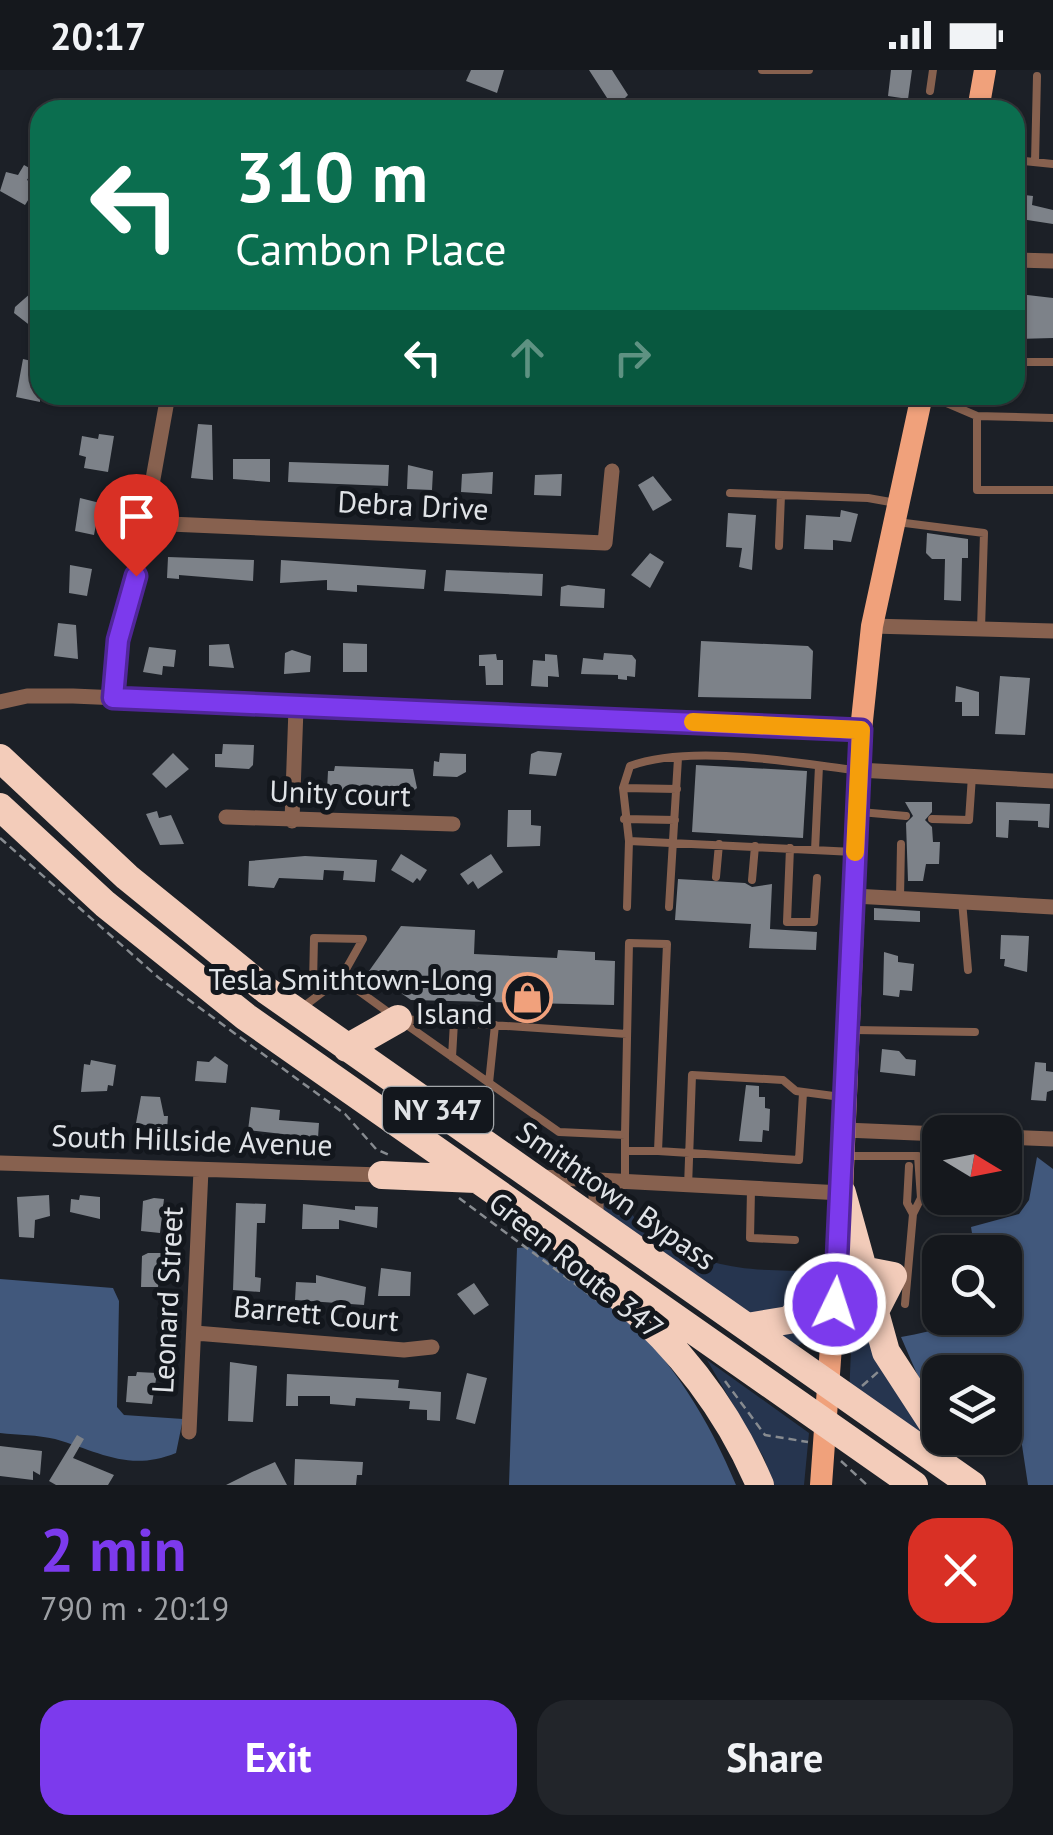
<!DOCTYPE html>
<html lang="en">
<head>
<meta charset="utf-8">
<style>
  :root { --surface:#15181d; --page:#22252a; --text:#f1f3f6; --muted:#9da0a4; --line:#34373b; --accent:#7c3aed }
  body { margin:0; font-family:"PT Sans",sans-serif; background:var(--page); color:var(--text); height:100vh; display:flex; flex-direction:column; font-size:38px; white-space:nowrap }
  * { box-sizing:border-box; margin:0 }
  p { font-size:32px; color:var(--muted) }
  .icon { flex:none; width:55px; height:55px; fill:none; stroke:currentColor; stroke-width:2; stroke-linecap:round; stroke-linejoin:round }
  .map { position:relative; height:1415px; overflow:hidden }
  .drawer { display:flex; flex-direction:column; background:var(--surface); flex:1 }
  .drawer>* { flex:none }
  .guide { position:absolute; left:30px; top:30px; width:995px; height:305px; border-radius:30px; box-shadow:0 2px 8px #0004,0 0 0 2px var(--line); background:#0b6e4f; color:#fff; overflow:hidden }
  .needle { width:65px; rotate:100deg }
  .controls { position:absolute; left:922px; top:1045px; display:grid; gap:20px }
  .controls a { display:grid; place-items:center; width:100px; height:100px; border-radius:20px; background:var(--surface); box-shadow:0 2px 8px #0004,0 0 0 2px var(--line); font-size:50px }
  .pin { position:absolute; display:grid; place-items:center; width:85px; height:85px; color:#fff; margin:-102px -42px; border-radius:50% 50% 50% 0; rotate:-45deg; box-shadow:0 0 10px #0007 }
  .pin .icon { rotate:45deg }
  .me { position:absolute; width:110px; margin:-55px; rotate:4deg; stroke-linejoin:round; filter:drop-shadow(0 0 8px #0008) }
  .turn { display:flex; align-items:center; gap:35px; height:210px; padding:0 40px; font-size:45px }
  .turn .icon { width:130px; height:130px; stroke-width:2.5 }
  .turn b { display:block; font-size:70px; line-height:85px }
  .lanes { display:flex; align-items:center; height:95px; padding:0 40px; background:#0003; justify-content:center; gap:50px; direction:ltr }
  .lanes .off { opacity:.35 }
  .round { display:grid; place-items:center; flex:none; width:105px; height:105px; border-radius:30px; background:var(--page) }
  .summary { display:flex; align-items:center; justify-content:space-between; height:170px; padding:0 40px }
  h1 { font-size:60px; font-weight:700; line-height:75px; color:var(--accent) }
  .action { display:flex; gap:20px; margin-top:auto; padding:20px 40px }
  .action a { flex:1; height:115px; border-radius:30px; background:var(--accent); color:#fff; font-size:40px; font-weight:700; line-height:115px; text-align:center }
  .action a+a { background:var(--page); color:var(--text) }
  .status { display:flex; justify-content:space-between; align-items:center; height:70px; padding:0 50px; background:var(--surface); direction:ltr }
  .status svg { height:28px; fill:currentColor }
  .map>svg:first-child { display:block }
</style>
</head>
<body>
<div class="status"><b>20:17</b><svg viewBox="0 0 49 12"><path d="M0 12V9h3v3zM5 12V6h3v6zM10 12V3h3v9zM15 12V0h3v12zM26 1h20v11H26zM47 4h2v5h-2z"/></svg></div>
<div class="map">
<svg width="1053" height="1415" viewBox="0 0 1053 1415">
  <rect width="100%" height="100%" fill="#1c2027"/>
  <path fill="#26354f" d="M 602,1126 L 627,1129 C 630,1150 644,1157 661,1168 C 716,1203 758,1200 820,1201 L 812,1267 L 794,1278 L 597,1146 Z
    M 854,1213 L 944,1390 L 849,1326 Z
    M 707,1290 L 809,1363 L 804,1415 L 773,1415 L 764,1388 Z"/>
  <path fill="#41587c" d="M 1037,1087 L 1053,1099 L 1053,1415 L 1028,1415 L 1020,1362 L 1005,1353 L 1005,1302 L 940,1302 L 940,1335 L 930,1334 L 901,1267 C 938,1261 968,1248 1005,1248 L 1005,1182 L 975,1182 L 971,1157 L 1019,1144 L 1029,1130 Z
    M 529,1177 C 558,1198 589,1219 618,1242 C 671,1286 710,1352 736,1415 L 509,1415 L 517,1178 Z
    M 0,1209 L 113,1218 L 119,1231 L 117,1337 L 124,1345 L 183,1349 L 176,1383 C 129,1402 100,1382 55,1369 C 38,1365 18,1365 0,1363 Z"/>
  <path fill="#7d8289" d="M 471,0 L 504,0 L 497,23 L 466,11 Z
    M 589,0 L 612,0 L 628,25 L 619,34 L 613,28 L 609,31 Z
    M 891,0 L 912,0 L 908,29 L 888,26 Z
    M 24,95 L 33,100 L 27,110 L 37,116 L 25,135 L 0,121 L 6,102 L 18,105 Z
    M 1015,124 L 1033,126 L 1032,135 L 1053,140 L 1053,154 L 1015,148 Z
    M 40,215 L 40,249 L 32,257 L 14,243 L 15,237 Z
    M 1019,224 L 1053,228 L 1053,268 L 1017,269 Z
    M 23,289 L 40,293 L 40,332 L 16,327 Z
    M 198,354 L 212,355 L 213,410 L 191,408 Z
    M 99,364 L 114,366 L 108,402 L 84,398 L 86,387 L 79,385 L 82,366 L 98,369 Z
    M 233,389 L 270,389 L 270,412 L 233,409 Z
    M 289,392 L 389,395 L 388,416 L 288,412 Z
    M 408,395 L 433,401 L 432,420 L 407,419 Z
    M 493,402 L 492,424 L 461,422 L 462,404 Z
    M 562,404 L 561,426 L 534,425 L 535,405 Z
    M 653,406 L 672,430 L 653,441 L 638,415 Z
    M 80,428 L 100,433 L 94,465 L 75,461 Z
    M 841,440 L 858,444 L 851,472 L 833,470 L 833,480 L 804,479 L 806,445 L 840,447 Z
    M 728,443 L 756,445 L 752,500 L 739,497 L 742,478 L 726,477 Z
    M 927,463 L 968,469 L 968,488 L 962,488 L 961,531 L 944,530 L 945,489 L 932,489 L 926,483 Z
    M 650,483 L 664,492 L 650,518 L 631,505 Z
    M 168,487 L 254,490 L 253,511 L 179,505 L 179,509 L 167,508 Z
    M 281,490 L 426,500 L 424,519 L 357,515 L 357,522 L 327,520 L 327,510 L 280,513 Z
    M 70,495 L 92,499 L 87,526 L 69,523 Z
    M 446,500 L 543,504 L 542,526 L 444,521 Z
    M 568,515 L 605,519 L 604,538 L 560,536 L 561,517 Z
    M 58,553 L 76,555 L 78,589 L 54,586 Z
    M 701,571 L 808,576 L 813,581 L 811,629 L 698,627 Z
    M 343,573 L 367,574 L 367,602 L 343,602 Z
    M 229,574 L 234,598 L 209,596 L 209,575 Z
    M 149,577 L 176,580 L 174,597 L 163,596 L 162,605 L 143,602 Z
    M 292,580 L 311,586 L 310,602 L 284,604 L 285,583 Z
    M 604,583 L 632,585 L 636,590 L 635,607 L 627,606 L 627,610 L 618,609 L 618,605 L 581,604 L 583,588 L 603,590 Z
    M 496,584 L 497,590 L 503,590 L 503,615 L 486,615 L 485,596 L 479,596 L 479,585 Z
    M 545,584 L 557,585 L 559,607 L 548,606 L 548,617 L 531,616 L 533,590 L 545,591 Z
    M 1000,606 L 1030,608 L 1025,665 L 995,664 Z
    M 956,616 L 979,622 L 979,646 L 962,646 L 962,632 L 955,632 Z
    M 223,674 L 254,675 L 253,695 L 249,699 L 215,697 L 215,684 L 222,684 Z
    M 538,681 L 562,683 L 556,706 L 529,704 L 531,684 Z
    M 173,683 L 189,699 L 166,718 L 152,704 Z
    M 440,683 L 466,684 L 466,702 L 457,707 L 433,706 L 434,691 L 439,692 Z
    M 696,695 L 807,701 L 803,768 L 692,762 Z
    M 335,696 L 413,699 L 417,718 L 411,723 L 327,721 L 328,701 L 334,701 Z
    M 905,732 L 932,732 L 932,742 L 925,750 L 932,757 L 933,772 L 940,772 L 939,794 L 926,794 L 923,811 L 908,811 L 906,753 L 913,746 Z
    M 996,732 L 1050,734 L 1049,758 L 1038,757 L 1038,751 L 1009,750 L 1008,768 L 996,767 Z
    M 508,740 L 531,740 L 531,755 L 541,756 L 540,776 L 507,777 Z
    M 157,741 L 159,748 L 171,745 L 184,774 L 160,775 L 146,744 Z
    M 401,784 L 427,800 L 420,811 L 417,808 L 413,813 L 391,800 Z
    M 491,784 L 503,802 L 478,819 L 473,811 L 468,815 L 460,804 Z
    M 305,786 L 377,790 L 375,812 L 343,810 L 344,801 L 324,800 L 323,810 L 279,808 L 274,818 L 248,816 L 249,791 Z
    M 678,809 L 745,813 L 752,817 L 772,814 L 770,859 L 817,862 L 816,880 L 749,878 L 751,854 L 675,850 Z
    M 874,838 L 920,841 L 920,852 L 874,850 Z
    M 401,856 L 475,860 L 474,884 L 557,888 L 558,880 L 595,882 L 595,890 L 615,891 L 614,935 L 411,930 L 369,901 Z
    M 1001,865 L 1029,866 L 1027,902 L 1004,896 L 1005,889 L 1000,889 Z
    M 884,882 L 898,886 L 898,892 L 914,894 L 912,921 L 900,920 L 899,927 L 883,925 Z
    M 882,979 L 899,981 L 906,989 L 916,990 L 915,1006 L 880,1002 Z
    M 215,986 L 228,995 L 226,1013 L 195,1011 L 197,991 L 209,992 Z
    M 91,990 L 116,995 L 113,1016 L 108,1015 L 107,1021 L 81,1022 L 84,994 L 90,995 Z
    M 1035,992 L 1046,993 L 1046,1001 L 1053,1002 L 1053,1020 L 1047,1022 L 1046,1031 L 1031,1030 Z
    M 746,1015 L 759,1016 L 759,1027 L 765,1027 L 765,1038 L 770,1039 L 769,1061 L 763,1060 L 762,1072 L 739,1071 Z
    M 141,1026 L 160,1027 L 164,1046 L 168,1046 L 167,1060 L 136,1053 Z
    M 251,1037 L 280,1040 L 279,1050 L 319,1053 L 318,1068 L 248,1060 Z
    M 49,1125 L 50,1146 L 35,1150 L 34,1168 L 19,1167 L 17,1127 Z
    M 80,1125 L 100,1127 L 100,1149 L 70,1142 L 71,1129 L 79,1130 Z
    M 154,1128 L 164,1129 L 160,1163 L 141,1161 L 143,1131 Z
    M 236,1133 L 266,1134 L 265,1153 L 257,1153 L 255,1207 L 261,1208 L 260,1222 L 233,1220 Z
    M 303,1134 L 355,1140 L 355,1136 L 378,1137 L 377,1158 L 339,1150 L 339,1159 L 302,1159 Z
    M 148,1183 L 162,1183 L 158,1217 L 141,1217 L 142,1186 Z
    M 381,1198 L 411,1202 L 410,1226 L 378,1226 Z
    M 316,1205 L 366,1217 L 364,1235 L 295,1230 L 296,1212 L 316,1213 Z
    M 474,1213 L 489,1235 L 474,1245 L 457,1224 Z
    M 230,1292 L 257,1296 L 253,1352 L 228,1351 Z
    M 137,1302 L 157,1303 L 152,1334 L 126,1332 L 128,1306 L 136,1306 Z
    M 467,1303 L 487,1308 L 475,1354 L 456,1349 Z
    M 287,1304 L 399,1310 L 398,1318 L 441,1322 L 440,1351 L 427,1350 L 427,1340 L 409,1339 L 410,1331 L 356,1328 L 355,1336 L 330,1334 L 330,1326 L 298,1326 L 298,1336 L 286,1336 Z
    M 77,1365 L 84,1369 L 73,1388 L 114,1405 L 108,1415 L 56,1415 L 49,1411 Z
    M 0,1376 L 42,1381 L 40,1405 L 33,1401 L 33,1410 L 0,1406 Z
    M 295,1389 L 363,1392 L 362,1405 L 357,1405 L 356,1415 L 294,1415 Z
    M 275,1392 L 287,1415 L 226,1415 L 252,1402 Z"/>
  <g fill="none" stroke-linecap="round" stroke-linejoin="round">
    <path stroke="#878b90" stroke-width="2.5" stroke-dasharray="8 5" stroke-linecap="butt" d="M 0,768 L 159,908 L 345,1044 L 376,1079 L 389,1085
      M 459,1128 L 601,1233
      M 725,1311 L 765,1365 L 808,1372
      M 862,1316 L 878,1302
      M 841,1391 L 867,1415"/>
    <path stroke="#87614f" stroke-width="8" d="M 762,0 L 809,0
      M 930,21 L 933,0
      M 1015,90 L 1053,94
      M 1035,92 L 1037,6
      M 1015,292 L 1053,292
      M 928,325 L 977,346 L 1053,348
      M 977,346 L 977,420 L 1053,420
      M 730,423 L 868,428 L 896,433
      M 897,452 L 984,463 L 981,559
      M 779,476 L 781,425
      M 623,718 L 677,719
      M 860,742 L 906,746
      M 624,749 L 675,750
      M 932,749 L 969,750 L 972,706
      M 629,771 L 854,782
      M 790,778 L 787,852 L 814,852 L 817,808
      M 815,780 L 819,696
      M 716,807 L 719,774
      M 752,810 L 755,776
      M 900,828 L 901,774
      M 962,831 L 968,900
      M 627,837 L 629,771 L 623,718 L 630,696 C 690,674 791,692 854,700
      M 669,837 L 678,688
      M 319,922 L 313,913 L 314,868 L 363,869 L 341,908
      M 303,937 L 341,908 L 392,945
      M 402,949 L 627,964
      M 404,953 L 559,1062 L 625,1065 L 625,1110
      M 854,960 L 975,962
      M 452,987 L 454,952
      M 489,1013 L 495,955
      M 625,1065 L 629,873 L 667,874 L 658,1081 L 625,1081
      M 658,1081 L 799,1090 L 803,1023
      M 848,1086 L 918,1086 L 921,1128 L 913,1144
      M 688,1117 L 692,1005 L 783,1010 L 796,1021 L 841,1027
      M 751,1120 L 750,1168 L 795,1170
      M 905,1234 L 913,1144 L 907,1133 L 909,1096"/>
    <path stroke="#87614f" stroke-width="15" d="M 1015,190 L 1053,191
      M 146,453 L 605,473 L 612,401
      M 872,556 L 1053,561
      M 113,628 L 118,570 L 131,532 L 168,325
      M 0,632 L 27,626 L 73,626 L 861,660
      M 859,700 L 1053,711
      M 226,747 L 453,754
      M 292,751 L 296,638
      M 854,826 L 1053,837
      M 845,1060 L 940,1064
      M 1005,1067 L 1053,1069
      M 0,1093 L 382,1105
      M 541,1107 L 842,1123
      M 596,1151 L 596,1126 L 618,1114
      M 195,1263 L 404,1280 L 432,1277
      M 189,1362 L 201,1100"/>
    <path stroke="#f0a17b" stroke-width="22" d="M 978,40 L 985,0
      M 821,1415 L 842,1123 L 861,660 L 872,556 L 922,325"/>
    <path stroke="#f3ccba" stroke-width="28" d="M 0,688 L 127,807 L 266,920 L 972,1415
      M 0,737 L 105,834 L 246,947 L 914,1415
      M 347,978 L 398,949
      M 382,1105 L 476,1109
      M 842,1123 L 886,1282 L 940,1365
      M 862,1200 L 893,1206 L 873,1245
      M 619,1226 C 680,1278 729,1342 760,1415
      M 747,1257 L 789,1250 L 837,1207"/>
  </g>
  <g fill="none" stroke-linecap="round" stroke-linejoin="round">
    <defs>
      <path id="route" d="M 136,506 L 118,570 L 113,628 L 861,660 L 835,1234"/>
    </defs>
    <use href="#route" stroke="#51269a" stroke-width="25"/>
    <use href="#route" stroke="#7c3aed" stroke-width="18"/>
    <path stroke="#f59e0b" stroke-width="18" d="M 693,652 L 861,660 L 855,782"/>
  </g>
  <defs>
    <symbol id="shop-ring" viewBox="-11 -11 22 22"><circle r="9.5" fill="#13171d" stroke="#f1a17c" stroke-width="1.5"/><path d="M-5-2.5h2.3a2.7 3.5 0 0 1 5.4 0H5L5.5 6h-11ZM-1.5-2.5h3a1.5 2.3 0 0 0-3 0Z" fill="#f1a17c"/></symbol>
  </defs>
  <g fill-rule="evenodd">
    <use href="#shop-ring" x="500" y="900" width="55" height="55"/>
  </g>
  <g text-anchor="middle" stroke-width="10" stroke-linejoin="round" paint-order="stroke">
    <rect fill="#13171d" stroke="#a2a6aa" stroke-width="2.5" x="383" y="1017" width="110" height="46" rx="8"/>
    <g font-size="28" font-weight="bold" fill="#e0e3e7">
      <text x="438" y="1050">NY 347</text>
    </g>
    <g font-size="30" fill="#e0e3e7" stroke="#13171d">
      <text transform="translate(413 436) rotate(3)" y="10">Debra Drive</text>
      <text transform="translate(340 724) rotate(2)" y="10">Unity court</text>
      <text transform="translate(192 1071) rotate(2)" y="10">South Hillside Avenue</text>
      <text transform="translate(616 1126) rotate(35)" y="10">Smithtown Bypass</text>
      <text transform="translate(576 1196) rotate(39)" y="10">Green Route 347</text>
      <text transform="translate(168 1230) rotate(-87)" y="10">Leonard Street</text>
      <text transform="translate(316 1244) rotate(5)" y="10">Barrett Court</text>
    </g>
    <g font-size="30" fill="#e0e3e7" stroke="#13171d" text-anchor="end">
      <text x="493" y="920">Tesla Smithtown-Long<tspan x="493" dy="34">Island</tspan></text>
    </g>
  </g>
</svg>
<div class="controls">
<a><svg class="needle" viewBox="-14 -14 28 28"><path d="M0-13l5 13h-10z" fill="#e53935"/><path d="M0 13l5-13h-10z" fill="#9da0a4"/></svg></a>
<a><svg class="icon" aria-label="search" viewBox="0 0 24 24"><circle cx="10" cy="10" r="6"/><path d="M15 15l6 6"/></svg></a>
<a><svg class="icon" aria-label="layers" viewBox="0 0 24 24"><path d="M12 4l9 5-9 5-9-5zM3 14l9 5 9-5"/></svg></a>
</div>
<div class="pin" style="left:136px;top:506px;background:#d93025"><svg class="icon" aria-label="arrive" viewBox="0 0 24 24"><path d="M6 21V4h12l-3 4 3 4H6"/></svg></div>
<svg class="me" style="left:835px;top:1234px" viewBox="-20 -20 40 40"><circle r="17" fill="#7c3aed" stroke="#fff" stroke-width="3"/><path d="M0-11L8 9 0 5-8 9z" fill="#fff"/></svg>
<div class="guide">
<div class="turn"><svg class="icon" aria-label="left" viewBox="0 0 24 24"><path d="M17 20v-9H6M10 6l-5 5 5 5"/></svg><div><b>310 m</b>Cambon Place</div></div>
<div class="lanes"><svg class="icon" aria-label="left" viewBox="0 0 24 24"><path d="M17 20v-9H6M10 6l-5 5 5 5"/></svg><svg class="icon off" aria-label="ahead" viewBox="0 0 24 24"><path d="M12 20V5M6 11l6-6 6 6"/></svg><svg class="icon off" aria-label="right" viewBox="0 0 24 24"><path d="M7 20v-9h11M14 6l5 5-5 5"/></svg></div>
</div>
</div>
<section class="drawer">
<div class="summary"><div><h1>2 min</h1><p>790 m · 20:19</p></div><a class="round" style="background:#d93025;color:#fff"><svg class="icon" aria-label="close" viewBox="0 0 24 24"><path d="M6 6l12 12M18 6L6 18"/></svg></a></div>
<div class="action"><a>Exit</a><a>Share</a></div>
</section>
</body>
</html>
